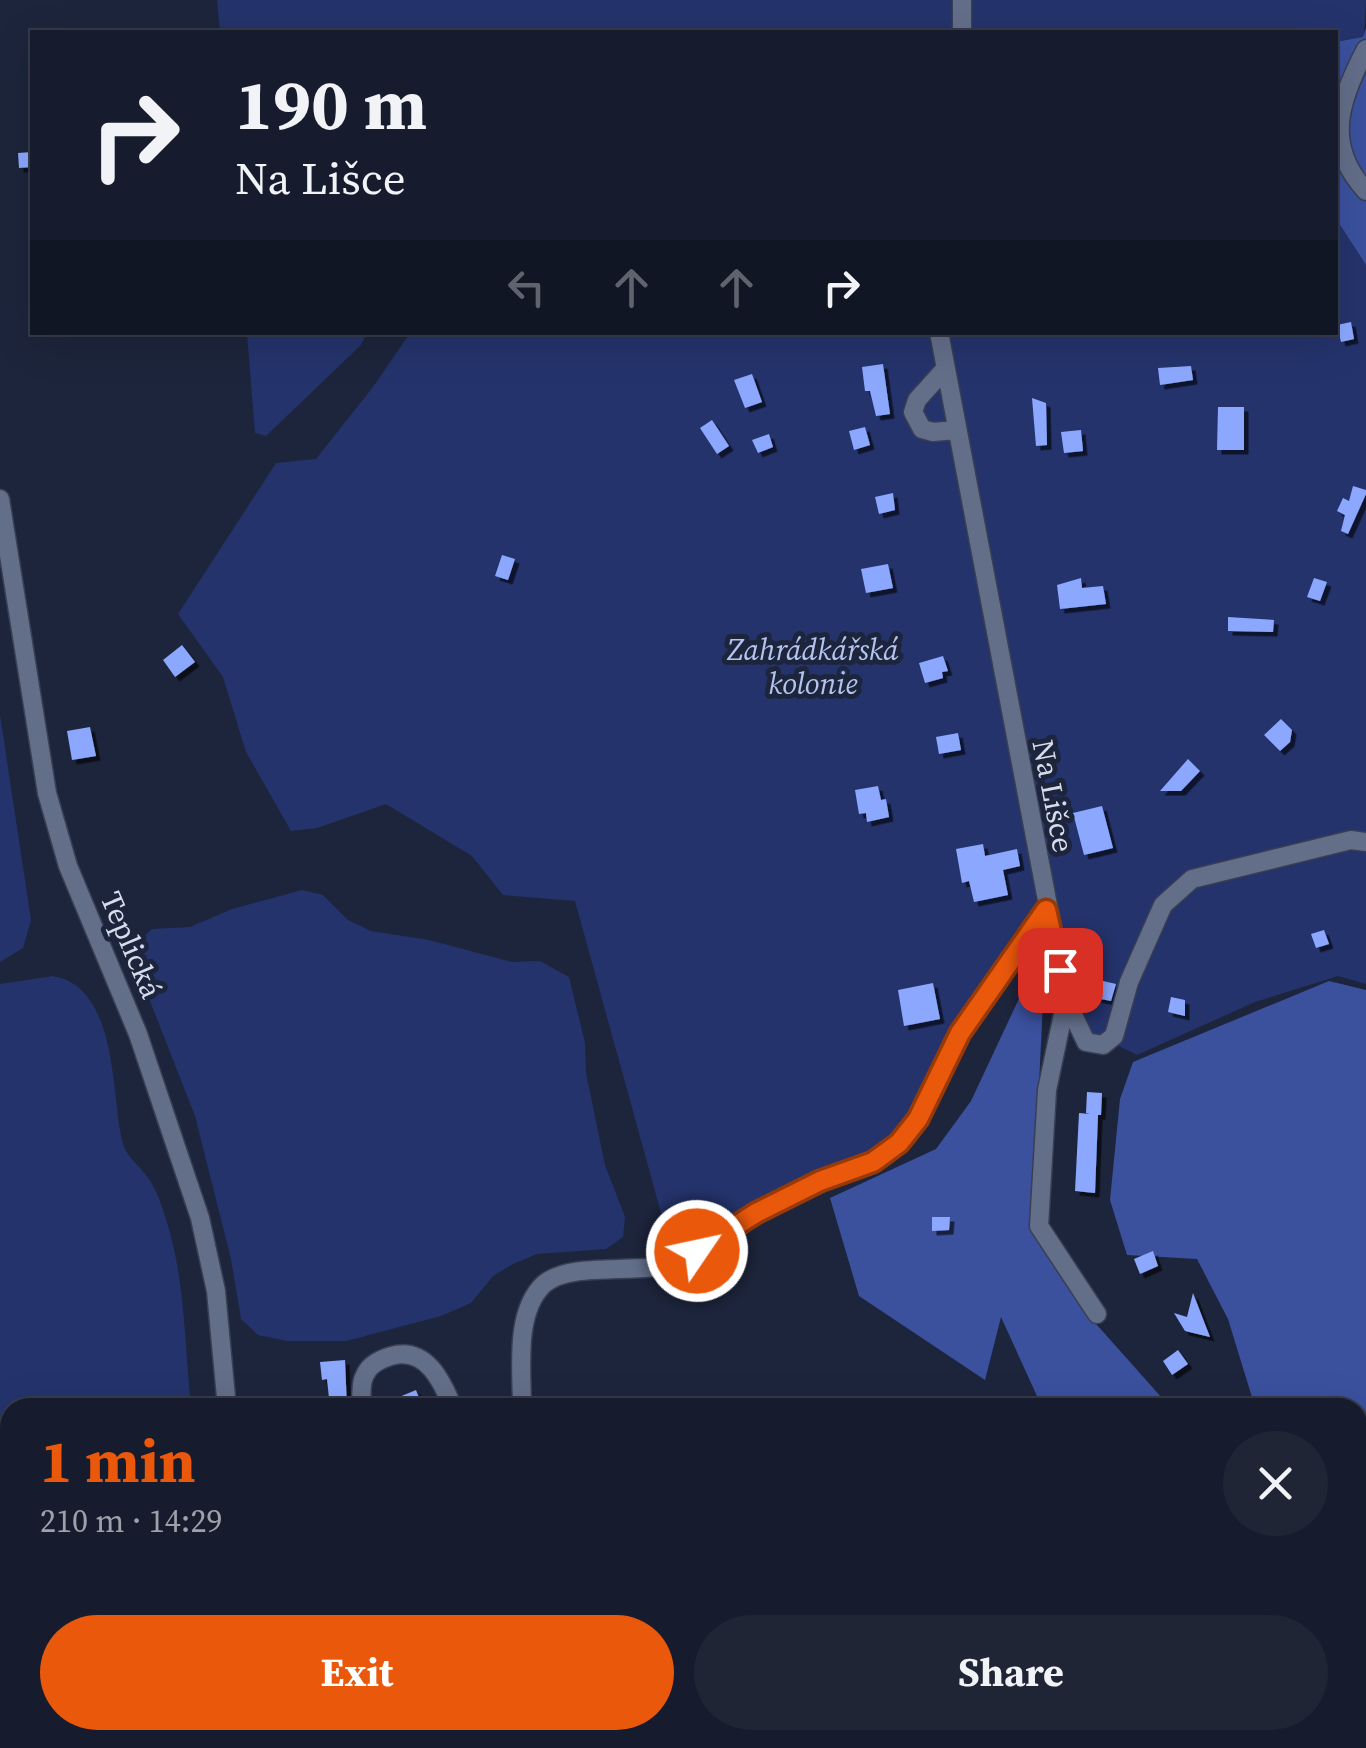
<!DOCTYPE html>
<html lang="en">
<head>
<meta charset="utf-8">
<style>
  :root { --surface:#161c2d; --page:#1f2535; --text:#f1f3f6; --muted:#9ea1aa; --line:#353a49; --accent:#ea580c }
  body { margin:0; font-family:"Source Serif 4",serif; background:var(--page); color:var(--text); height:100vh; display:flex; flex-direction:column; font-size:38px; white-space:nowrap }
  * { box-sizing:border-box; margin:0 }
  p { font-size:32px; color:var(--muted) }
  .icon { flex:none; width:55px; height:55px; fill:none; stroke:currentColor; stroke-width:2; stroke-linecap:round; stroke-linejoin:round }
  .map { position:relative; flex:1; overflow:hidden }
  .panel { position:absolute; left:0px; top:1398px; width:1368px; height:352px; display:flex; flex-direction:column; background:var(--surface); border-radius:30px 30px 0 0; box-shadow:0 10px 40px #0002,0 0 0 2px var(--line) }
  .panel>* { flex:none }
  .top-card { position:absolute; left:30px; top:30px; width:1308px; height:305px; border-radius:0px; box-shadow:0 10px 40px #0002,0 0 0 2px var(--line); background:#161c2d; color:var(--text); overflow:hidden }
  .pin { position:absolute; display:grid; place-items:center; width:85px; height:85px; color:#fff; margin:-42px; border-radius:20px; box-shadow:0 5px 15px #0006 }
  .me { position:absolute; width:110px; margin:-55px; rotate:56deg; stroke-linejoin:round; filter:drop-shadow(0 0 8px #0008) }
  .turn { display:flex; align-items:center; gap:35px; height:210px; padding:0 40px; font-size:45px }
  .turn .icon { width:130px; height:130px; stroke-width:2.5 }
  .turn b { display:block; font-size:70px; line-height:85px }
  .lanes { display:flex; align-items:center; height:95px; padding:0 40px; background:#0003; justify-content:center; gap:50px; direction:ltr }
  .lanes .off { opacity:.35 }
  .round { display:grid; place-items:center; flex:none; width:105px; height:105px; border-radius:52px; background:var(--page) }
  .head { display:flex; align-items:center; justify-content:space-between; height:170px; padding:0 40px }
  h1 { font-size:60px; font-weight:700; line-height:75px; color:var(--accent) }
  .button { display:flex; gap:20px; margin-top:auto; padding:20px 40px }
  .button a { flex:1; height:115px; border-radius:60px; background:var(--accent); color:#fff; font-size:40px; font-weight:700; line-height:115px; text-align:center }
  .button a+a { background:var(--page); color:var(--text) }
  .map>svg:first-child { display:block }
</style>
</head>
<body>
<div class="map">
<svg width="1366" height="1748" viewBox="0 0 1366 1748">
  <defs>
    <filter id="shadow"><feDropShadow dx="4.5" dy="4.5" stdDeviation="0" flood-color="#0009"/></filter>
  </defs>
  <rect width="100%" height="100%" fill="#1d253c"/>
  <path fill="#24336c" d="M 217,0 L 1366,0 L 1364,37 L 1335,42 L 1335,32 L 220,32 Z
    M 1335,217 L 1366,265 L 1366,984 L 1338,976 L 1255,1002 L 1137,1055 L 1049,1011 L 1032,919 C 1005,957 973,994 949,1034 C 918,1086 920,1116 867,1155 L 671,1249 L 575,901 L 503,895 L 472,856 L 386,804 L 317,828 L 291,831 L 246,752 L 223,677 L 178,614 L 276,463 L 316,459 L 373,387 L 410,333 L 1335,332 Z
    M 247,333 L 247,332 L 367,333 L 360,346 L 266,436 L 255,433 Z
    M 0,715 L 31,920 L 23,948 L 0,962 Z
    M 302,890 L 323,895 L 348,920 L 371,931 L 429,940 L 512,962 L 540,961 L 569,977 L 585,1043 L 586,1073 L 605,1165 L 625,1217 L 623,1237 L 606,1249 L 537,1254 L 513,1264 L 493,1276 L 471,1303 L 441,1316 L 346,1341 L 287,1341 L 258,1335 L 241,1319 L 231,1259 L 195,1116 L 132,955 L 135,944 L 152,929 L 190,927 L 232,909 Z
    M 53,976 C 118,987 111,1093 122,1140 C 126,1159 143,1167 152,1184 C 159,1196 164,1212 168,1226 C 185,1281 185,1350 191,1407 L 10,1408 L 10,1606 L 0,1602 L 0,984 Z
    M 1366,1626 L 1366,1748 L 807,1748 L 811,1740 L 1358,1740 L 1358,1633 Z"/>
  <path fill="#3b519e" d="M 1366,28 L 1366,265 L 1335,217 L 1335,42 L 1363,37 Z
    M 1046,941 L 1032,1227 L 1097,1325 L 1170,1407 L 1042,1407 L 1001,1317 L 985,1380 L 859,1296 L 830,1198 L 936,1149 L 971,1101 Z
    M 1329,981 L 1366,990 L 1366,1613 L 1358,1615 L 1358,1408 L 1255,1407 L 1228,1319 L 1197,1259 L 1127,1255 L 1110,1200 L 1120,1099 L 1133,1062 Z"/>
  <path fill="#8ca8fe" filter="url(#shadow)" d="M 32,152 L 32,167 L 19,168 L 18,153 Z
    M 1351,322 L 1354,339 L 1341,342 L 1337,325 Z
    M 883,364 L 890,414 L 876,416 L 870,391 L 865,391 L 862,367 Z
    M 1191,366 L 1193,380 L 1160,385 L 1158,368 Z
    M 752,374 L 762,402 L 745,408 L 734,380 Z
    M 1032,398 L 1046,403 L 1047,445 L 1036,446 Z
    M 1218,407 L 1244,407 L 1244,450 L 1217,450 Z
    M 712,420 L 729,446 L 717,454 L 700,428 Z
    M 865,427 L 870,445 L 854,450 L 849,431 Z
    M 1081,430 L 1083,451 L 1064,453 L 1061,432 Z
    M 769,434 L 773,447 L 758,453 L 752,440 Z
    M 1353,486 L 1366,490 L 1366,494 L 1348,534 L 1341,531 L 1345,515 L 1337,511 L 1343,498 L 1349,501 Z
    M 893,493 L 895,510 L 879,514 L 875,497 Z
    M 502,555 L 515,559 L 508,580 L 495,576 Z
    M 888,564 L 893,588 L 866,593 L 861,569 Z
    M 1081,578 L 1082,588 L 1103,586 L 1106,604 L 1060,609 L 1057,585 Z
    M 1314,578 L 1327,582 L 1320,601 L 1307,597 Z
    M 1228,617 L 1274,620 L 1273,632 L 1228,631 Z
    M 182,645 L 195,662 L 175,677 L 163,660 Z
    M 943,656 L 948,671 L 942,672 L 943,678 L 925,683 L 919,663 Z
    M 1281,719 L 1292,730 L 1290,742 L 1280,751 L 1264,735 Z
    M 90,727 L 96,756 L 72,760 L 67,731 Z
    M 958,733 L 961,750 L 939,754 L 936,737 Z
    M 1188,759 L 1200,771 L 1181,791 L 1160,791 Z
    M 878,786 L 881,800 L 886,799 L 889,817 L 867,822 L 866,813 L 859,814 L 855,790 Z
    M 1102,806 L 1113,848 L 1084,855 L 1073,813 Z
    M 983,844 L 985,856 L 1017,849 L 1020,866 L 1003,870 L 1008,895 L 974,902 L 969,881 L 962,883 L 956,849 Z
    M 1324,930 L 1329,944 L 1316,948 L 1311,934 Z
    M 1099,980 L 1116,984 L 1111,1001 L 1096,998 Z
    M 933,983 L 940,1019 L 904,1026 L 898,990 Z
    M 1171,997 L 1185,1000 L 1185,1016 L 1168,1012 Z
    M 1087,1092 L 1102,1093 L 1101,1115 L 1098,1115 L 1095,1193 L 1075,1191 L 1079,1113 L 1090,1114 L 1086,1113 Z
    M 932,1217 L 950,1217 L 949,1230 L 932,1231 Z
    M 1153,1251 L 1158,1266 L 1140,1274 L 1134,1259 Z
    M 1193,1293 L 1203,1319 L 1210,1337 L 1185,1331 L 1174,1313 L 1187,1317 Z
    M 1178,1350 L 1188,1364 L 1172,1375 L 1163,1361 Z
    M 345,1360 L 347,1408 L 330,1408 L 327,1379 L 322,1380 L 320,1362 Z
    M 416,1390 L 423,1408 L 375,1408 L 375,1407 Z"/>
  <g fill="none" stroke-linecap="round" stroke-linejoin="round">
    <defs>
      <path id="minor" d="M 962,0 L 962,32
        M 1366,49 C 1340,99 1323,145 1366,191
        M 939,332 L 1066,1000 L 1047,1090 L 1039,1226 L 1097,1314
        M 945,369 L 917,400 L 913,412 L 922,429 L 933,432 L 956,430
        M 0,499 L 47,793 L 68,866 L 138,1034 L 200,1218 L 216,1291 L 227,1408
        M 1066,1000 L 1086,1042 L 1103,1045 L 1114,1036 L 1129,982 L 1163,905 L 1192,879 L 1351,840 L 1366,842
        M 361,1408 C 362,1398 360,1383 365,1375 C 369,1365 381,1359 391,1356 C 426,1346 442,1381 453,1408
        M 522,1408 C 522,1370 514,1312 544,1284 C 572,1260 642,1276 677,1262 C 704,1251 728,1229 754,1214 C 776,1202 799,1190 821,1180 C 848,1169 874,1164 896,1145 C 929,1117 939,1070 959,1034 C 984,991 1018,951 1047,910
        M 0,1650 L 10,1654
        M 295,1740 L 298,1748
        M 591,1740 L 594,1748"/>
    </defs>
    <use href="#minor" stroke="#393f53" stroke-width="21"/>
    <use href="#minor" stroke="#636e89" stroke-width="18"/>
  </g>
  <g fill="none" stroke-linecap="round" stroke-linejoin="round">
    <defs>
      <path id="route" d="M 697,1251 L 756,1213 L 820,1181 L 873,1162 L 899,1143 L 918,1119 L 960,1033 L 1046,910 L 1060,970"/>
    </defs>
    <use href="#route" stroke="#983908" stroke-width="25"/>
    <use href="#route" stroke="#ea580c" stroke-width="18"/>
  </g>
  <g text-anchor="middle" stroke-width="10" stroke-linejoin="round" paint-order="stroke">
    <g font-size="30" font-style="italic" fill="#b4c4ef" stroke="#1d253c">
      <text x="813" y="660">Zahrádkářská<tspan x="813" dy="34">kolonie</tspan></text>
    </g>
    <g font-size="30" fill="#d6dcec" stroke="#1d253c">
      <text transform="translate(1053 796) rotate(79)" y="10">Na Lišce</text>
      <text transform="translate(131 945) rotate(67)" y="10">Teplická</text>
    </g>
  </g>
</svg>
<div class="pin" style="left:1060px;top:970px;background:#d93025"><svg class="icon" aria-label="arrive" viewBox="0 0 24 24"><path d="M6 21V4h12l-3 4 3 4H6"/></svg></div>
<svg class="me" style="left:697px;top:1251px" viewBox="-20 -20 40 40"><circle r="17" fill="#ea580c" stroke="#fff" stroke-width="3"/><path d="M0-11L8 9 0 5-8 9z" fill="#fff"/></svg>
<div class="top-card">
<div class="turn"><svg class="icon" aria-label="right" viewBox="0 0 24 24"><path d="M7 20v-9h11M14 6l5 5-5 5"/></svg><div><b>190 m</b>Na Lišce</div></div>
<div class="lanes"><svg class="icon off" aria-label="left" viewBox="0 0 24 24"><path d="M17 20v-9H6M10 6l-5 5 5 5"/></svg><svg class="icon off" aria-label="ahead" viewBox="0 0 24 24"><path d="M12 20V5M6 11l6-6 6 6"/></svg><svg class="icon off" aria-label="ahead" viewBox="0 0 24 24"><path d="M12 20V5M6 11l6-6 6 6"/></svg><svg class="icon" aria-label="right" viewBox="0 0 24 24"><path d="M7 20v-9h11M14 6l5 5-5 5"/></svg></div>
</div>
<section class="panel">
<div class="head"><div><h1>1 min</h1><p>210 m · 14:29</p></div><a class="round"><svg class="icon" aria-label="close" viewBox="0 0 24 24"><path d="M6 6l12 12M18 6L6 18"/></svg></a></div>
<div class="button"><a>Exit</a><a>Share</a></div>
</section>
</div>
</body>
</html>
